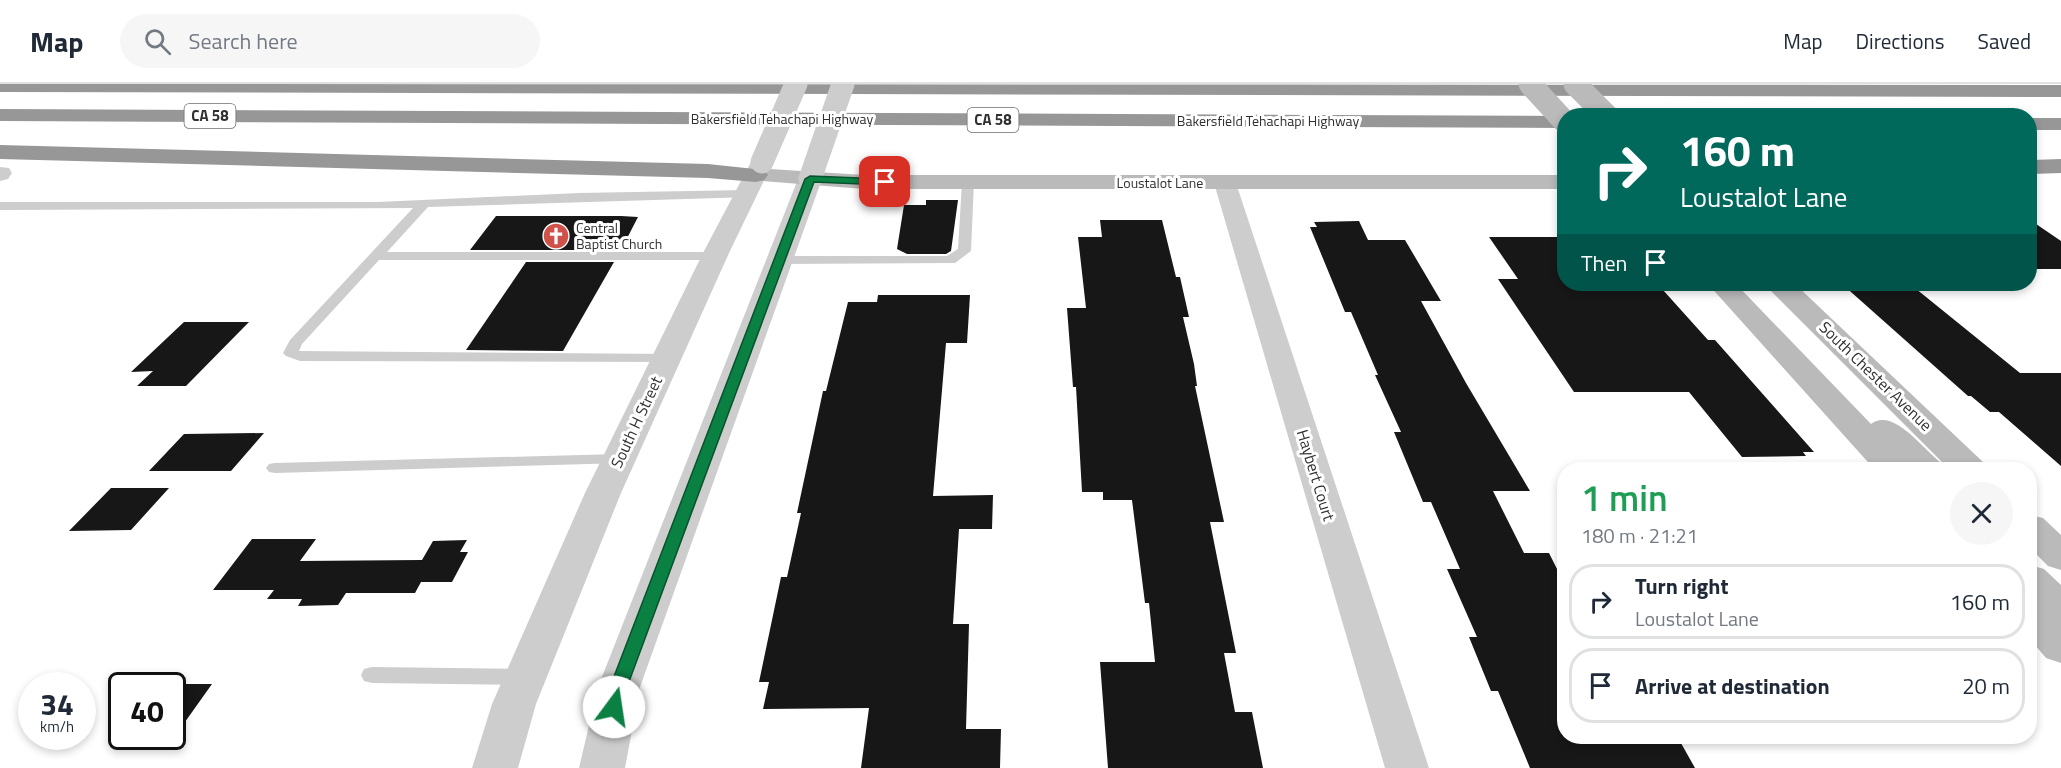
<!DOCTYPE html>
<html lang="en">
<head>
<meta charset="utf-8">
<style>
  :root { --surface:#fff; --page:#f6f6f7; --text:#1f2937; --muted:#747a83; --line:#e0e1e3 }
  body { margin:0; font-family:"Titillium Web",sans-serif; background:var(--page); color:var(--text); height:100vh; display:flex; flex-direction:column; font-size:22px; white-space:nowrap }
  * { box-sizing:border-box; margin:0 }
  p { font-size:20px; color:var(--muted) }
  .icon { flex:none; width:33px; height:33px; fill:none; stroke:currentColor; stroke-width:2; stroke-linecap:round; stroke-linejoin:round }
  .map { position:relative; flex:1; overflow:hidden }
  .details { position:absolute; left:1557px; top:378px; width:480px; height:282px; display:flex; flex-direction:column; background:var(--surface); border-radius:24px; box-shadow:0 3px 9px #0003 }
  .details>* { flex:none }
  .top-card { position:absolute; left:1557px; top:24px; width:480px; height:183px; border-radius:24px; box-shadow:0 3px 9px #0003; background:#00695c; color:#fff; overflow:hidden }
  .speed { position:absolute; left:18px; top:588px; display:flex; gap:12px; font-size:30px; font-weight:700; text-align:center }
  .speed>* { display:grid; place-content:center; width:78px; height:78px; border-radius:50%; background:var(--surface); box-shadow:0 3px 9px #0003; line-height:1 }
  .speed small { font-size:15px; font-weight:400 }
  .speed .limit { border:3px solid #111; border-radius:9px; background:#fff; color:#111 }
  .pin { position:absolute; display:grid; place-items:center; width:51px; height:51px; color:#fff; margin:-26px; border-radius:12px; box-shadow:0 3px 9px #0006 }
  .me { position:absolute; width:66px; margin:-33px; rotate:14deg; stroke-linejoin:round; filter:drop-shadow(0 0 4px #0008) }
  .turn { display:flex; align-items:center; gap:21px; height:126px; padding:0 24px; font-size:27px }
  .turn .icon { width:78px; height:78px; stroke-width:2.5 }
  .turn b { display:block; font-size:42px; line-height:51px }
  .then { display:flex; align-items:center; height:57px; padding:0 24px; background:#0003; gap:12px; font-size:22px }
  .round { display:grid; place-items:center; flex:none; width:63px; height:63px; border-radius:32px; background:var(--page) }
  .overview { display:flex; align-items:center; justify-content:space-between; height:102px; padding:0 24px }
  h1 { font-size:36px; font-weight:600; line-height:45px; color:#1e9e55 }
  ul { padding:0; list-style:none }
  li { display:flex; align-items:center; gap:18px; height:75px; margin:0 12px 9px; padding:0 12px; border:3px solid var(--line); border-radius:24px }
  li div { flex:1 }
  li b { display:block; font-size:22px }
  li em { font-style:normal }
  header { display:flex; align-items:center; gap:36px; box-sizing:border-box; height:84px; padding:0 30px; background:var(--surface); border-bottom:2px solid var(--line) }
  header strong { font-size:28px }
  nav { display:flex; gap:33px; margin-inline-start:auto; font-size:21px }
  .search { width:420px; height:54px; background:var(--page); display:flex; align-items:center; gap:15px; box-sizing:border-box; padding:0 21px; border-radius:33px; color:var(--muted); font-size:22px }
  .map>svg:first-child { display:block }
</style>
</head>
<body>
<header>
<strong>Map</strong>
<div class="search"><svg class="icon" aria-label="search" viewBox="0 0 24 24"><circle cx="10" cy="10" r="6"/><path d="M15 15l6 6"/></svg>Search here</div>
<nav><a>Map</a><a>Directions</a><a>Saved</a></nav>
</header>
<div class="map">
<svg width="2061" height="684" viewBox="0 0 2061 684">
  <rect width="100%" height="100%" fill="#fff"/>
  <path fill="#171717" d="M 926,116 L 958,116 L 951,167 L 946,170 L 907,170 L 897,165 L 904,121 L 926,121 Z
    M 496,132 L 621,132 L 638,133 L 621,166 L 470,166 Z
    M 1100,136 L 1162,136 L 1176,193 L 1180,193 L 1189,233 L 1183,233 L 1194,280 L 1197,302 L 1195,302 L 1224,438 L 1210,438 L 1236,569 L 1224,569 L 1235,628 L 1252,628 L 1263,684 L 1108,684 L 1100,578 L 1155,578 L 1149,519 L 1145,519 L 1132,416 L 1103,416 L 1103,408 L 1082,408 L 1076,303 L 1073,303 L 1067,224 L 1086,224 L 1078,153 L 1102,153 Z
    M 2030,136 L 2061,157 L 2061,185 L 2030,185 Z
    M 1359,137 L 1368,156 L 1405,156 L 1441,217 L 1421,217 L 1466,299 L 1530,407 L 1493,407 L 1524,469 L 1549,469 L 1564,499 L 1564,652 L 1677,652 L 1695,684 L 1530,684 L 1498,607 L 1491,607 L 1469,553 L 1477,553 L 1447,485 L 1460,485 L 1431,418 L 1423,418 L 1394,348 L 1401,348 L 1375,291 L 1378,291 L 1351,228 L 1345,228 L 1310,143 L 1317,143 L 1314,138 Z
    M 1489,153 L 1564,153 L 1564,200 L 1577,200 L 1582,206 L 1663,206 L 1708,256 L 1715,256 L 1814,368 L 1803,368 L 1806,372 L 1742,373 L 1689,308 L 1574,308 L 1498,195 L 1518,195 Z
    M 526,178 L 614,178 L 563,267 L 466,266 Z
    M 1842,200 L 1910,200 L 2020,289 L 2061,289 L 2061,382 L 1999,328 L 1990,328 L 1971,312 L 1968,312 Z
    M 878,211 L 970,211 L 967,259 L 946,259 L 933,412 L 993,411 L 992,445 L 959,445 L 953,540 L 969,540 L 966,645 L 1001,645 L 1000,684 L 861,684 L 869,624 L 763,625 L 769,598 L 759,598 L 781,493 L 787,493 L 801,429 L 797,429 L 823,307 L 826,307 L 848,218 L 877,218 Z
    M 184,238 L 249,238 L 186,302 L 137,302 L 153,287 L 131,288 Z
    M 264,349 L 231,387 L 149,387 L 184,350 Z
    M 111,404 L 169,404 L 131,446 L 69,447 Z
    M 252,455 L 316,455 L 300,477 L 422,476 L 433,457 L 467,456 L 460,468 L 468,468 L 452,498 L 421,498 L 415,509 L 346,509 L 338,521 L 298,522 L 302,515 L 267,515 L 274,506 L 213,506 Z
    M 164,600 L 212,600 L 170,659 L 119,659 L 124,652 L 172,652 L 172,602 Z"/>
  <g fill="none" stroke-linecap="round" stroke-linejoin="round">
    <path fill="#cdcdcd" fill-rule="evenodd" d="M 968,94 L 974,98 L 971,167 L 955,179 L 778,180 L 771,176 L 778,172 L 947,172 L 958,165 L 962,98 Z
      M 747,106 L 751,107 L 751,113 L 428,123 L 387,168 L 715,168 L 722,172 L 715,176 L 379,176 L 302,260 L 299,267 L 672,270 L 675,273 L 672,276 L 667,278 L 300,277 L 286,272 L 283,269 L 290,256 L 413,124 L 0,126 L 0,118 L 378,118 L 579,109 Z
      M 619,370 L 625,371 L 628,375 L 625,379 L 275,389 L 269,388 L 266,384 L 269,380 L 275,379 Z
      M 372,583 L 525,585 L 533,587 L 536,593 L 533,599 L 525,601 L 372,599 L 364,597 L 361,591 L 364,585 Z"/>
    <path fill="#cdcdcd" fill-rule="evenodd" d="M 0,83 L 9,84 L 12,89 L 8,95 L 0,97 Z
      M 1225,92 L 1233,94 L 1236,99 L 1429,684 L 1385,684 L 1214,99 L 1217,94 Z"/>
    <path fill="#cdcdcd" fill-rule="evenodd" d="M 762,71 L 770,73 L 773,78 L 729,169 L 621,409 L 536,620 L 518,684 L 472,684 L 492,620 L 585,409 L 703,169 L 751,78 L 754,73 Z
      M 810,88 L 818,90 L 822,95 L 640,603 L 625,684 L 579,684 L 598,603 L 798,95 L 802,90 Z"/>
    <path fill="#bababa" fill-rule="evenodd" d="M 756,84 L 864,91 L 1564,91 L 1564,105 L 864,105 L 748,96 L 744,91 L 748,86 Z
      M 1708,200 L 1736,200 L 1871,340 C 1893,323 1923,365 1940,378 L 1945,386 L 1875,386 Z
      M 1767,200 L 1795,200 L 1983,378 L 1988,386 L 1950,386 L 1770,206 Z
      M 2030,431 L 2043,434 L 2061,451 L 2061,486 L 2048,482 L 2030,464 Z
      M 2030,481 L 2044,485 L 2061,501 L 2061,579 L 2046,574 L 2030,555 Z"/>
    <path fill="#979797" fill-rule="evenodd" d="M 0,0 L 2061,1 L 2061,13 L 0,8 Z
      M 0,25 L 1564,32 L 1564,44 L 0,37 Z
      M 2030,34 L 2061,34 L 2061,46 L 2030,46 Z
      M 0,61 L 708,80 L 764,86 L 768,91 L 764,96 L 756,98 L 708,94 L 0,75 Z
      M 2061,75 L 2061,89 L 2030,90 L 2030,76 Z"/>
    <path stroke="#cdcdcd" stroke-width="23" d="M 762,78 L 796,0
      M 810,95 L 843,0"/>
    <path stroke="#bababa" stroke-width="23" d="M 1530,0 L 1564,37
      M 1575,0 L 1607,32"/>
  </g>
  <path fill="#0b8043" stroke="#07532c" stroke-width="1.5" d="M 810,92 L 885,95 L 890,98 L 885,101 L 814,98 L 627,603 L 621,628 L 614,630 L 608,628 L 605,623 L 610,603 L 805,95 Z"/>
  <defs>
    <symbol id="church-disc" viewBox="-11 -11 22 22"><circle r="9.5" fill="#d05149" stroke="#fff"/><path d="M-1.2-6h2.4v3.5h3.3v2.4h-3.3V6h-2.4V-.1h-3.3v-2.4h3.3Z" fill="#fff"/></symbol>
  </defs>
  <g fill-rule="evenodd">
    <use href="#church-disc" x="541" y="137" width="30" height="30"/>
  </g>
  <g text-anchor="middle" stroke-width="6" stroke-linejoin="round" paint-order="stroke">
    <g font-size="14" fill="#303030" stroke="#fff">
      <text x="782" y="40">Bakersfield Tehachapi Highway</text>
      <text x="1268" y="42">Bakersfield Tehachapi Highway</text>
      <text x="1160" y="104">Loustalot Lane</text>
    </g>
    <g font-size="14" fill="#303030" stroke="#fff" text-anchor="start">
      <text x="576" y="149">Central<tspan x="576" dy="16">Baptist Church</tspan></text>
    </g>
    <g fill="#fff" stroke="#6e6e6e" stroke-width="1.5">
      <rect x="184.5" y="20" width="51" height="24" rx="4.5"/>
      <rect x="967.5" y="24" width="51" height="24" rx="4.5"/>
    </g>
    <g font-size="15" font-weight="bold" fill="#303030">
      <text x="210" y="37">CA 58</text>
      <text x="993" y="41">CA 58</text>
    </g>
    <g font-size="16" fill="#303030" stroke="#fff">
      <text transform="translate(1876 292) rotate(44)" y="6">South Chester Avenue</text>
      <text transform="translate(636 338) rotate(-65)" y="6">South H Street</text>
      <text transform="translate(1316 391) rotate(73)" y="6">Haybert Court</text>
    </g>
  </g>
</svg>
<div class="speed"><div>34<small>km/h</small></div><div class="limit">40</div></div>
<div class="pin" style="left:885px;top:98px;background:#d93025"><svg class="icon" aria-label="arrive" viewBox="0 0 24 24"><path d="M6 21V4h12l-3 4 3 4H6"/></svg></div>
<svg class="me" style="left:614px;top:623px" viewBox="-20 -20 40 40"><circle r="19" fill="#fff"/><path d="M0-13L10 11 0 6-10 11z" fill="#0b8043"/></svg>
<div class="top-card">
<div class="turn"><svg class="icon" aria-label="right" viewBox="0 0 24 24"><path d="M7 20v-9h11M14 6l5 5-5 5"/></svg><div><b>160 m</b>Loustalot Lane</div></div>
<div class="then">Then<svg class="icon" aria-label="arrive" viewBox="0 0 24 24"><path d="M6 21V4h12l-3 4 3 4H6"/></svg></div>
</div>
<section class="details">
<div class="overview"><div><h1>1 min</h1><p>180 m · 21:21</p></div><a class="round"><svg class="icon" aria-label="close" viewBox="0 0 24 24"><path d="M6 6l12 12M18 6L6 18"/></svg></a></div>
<ul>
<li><svg class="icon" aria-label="right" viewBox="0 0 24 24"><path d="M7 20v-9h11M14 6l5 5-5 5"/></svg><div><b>Turn right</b><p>Loustalot Lane</p></div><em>160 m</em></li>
<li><svg class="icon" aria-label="arrive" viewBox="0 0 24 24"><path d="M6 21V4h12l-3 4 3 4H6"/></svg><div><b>Arrive at destination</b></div><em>20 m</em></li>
</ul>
</section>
</div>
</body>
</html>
